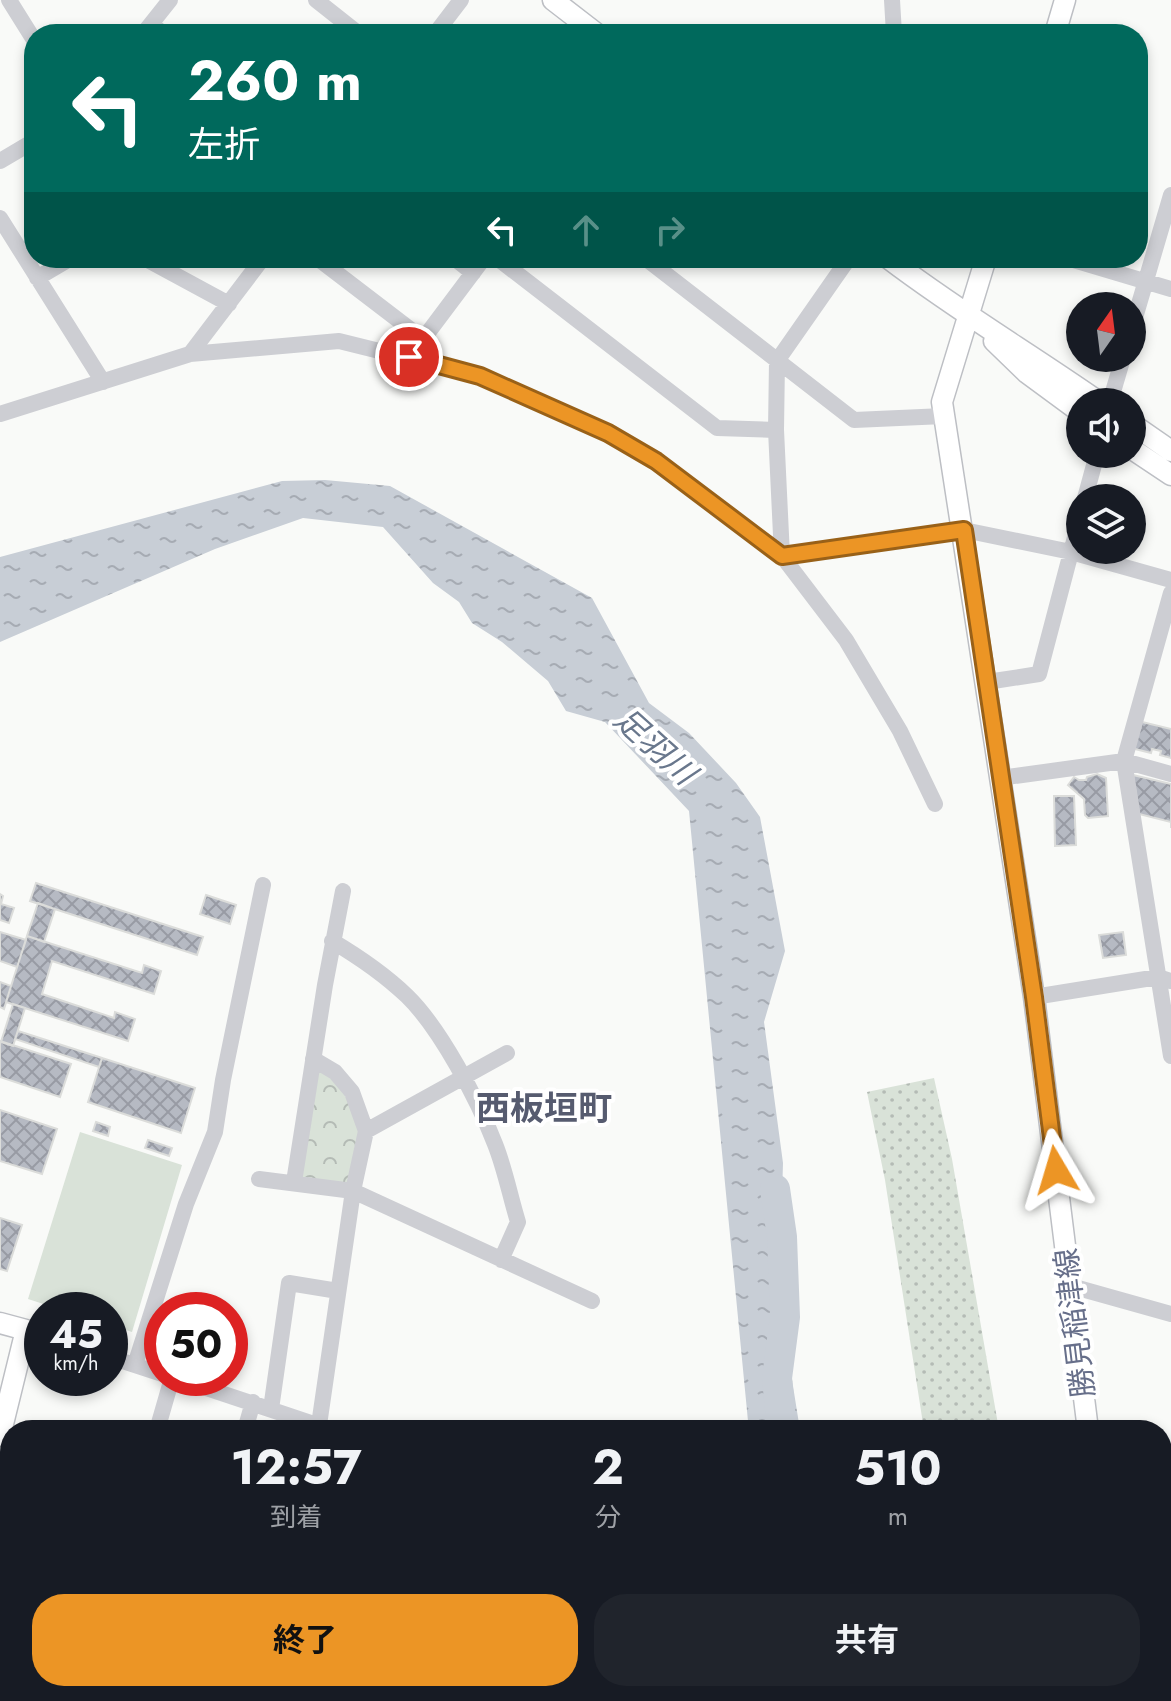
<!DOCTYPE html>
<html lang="ja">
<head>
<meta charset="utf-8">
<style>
  :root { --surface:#171b24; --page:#20242c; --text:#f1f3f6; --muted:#9ea1a6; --accent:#ec9525 }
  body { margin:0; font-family:Jost,"Noto Sans JP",sans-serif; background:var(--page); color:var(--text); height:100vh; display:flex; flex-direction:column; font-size:30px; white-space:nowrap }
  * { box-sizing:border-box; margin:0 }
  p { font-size:26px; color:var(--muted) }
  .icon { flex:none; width:44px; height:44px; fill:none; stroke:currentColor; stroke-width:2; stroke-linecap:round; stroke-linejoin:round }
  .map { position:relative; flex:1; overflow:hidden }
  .panel { position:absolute; left:0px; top:1420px; width:1172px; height:282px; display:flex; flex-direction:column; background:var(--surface); border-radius:32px 32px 0 0; box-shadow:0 4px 12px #0003 }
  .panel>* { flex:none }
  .guide { position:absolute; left:24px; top:24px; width:1124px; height:244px; border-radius:32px; box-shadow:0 4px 12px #0003; background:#00695c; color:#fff; overflow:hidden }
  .needle { width:52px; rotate:14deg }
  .tools { position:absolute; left:1066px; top:292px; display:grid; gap:16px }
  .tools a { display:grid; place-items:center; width:80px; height:80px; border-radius:50%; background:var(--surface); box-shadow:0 4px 12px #0003; font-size:40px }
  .speed { position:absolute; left:24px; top:1292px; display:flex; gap:16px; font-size:40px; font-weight:700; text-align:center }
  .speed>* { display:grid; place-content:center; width:104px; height:104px; border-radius:50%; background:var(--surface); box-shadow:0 4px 12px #0003; line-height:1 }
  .speed small { font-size:20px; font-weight:400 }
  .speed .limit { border:12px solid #d22; background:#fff; color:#111 }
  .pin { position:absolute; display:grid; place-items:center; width:68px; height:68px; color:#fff; margin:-34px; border:4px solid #fff; border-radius:50%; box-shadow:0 2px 8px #0007 }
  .me { position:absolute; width:88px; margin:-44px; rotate:353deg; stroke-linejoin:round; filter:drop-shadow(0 0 6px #0008) }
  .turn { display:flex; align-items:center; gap:28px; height:168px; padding:0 32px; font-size:36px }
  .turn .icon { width:104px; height:104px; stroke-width:2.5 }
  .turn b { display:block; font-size:56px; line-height:68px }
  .lanes { display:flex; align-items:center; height:76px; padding:0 32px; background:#0003; justify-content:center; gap:40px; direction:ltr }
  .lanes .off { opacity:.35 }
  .eta { display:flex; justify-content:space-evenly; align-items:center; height:136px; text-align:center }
  .eta b { font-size:48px; font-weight:700; line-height:56px }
  .primary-button { display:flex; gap:16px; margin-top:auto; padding:16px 32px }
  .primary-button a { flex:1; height:92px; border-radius:32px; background:var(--accent); color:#111; font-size:32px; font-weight:700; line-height:92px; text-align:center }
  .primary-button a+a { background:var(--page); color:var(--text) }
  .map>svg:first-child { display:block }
</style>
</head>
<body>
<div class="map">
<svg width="1171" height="1701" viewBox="0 0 1171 1701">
  <defs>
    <pattern id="grass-dots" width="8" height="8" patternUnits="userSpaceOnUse" patternTransform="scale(2)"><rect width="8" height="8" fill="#d9e2d8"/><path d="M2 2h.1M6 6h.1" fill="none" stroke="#b4bbb5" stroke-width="1.8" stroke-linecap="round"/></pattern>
    <pattern id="park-crowns" width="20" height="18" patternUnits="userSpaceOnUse" patternTransform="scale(2)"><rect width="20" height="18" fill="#d9e2d8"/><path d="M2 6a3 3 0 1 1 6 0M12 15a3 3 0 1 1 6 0" fill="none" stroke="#b4bbb5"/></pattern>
    <pattern id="water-ripples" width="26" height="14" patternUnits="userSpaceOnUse" patternTransform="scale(2)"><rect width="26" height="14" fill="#c8ced6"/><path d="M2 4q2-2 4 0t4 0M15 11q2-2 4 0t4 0" fill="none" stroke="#a6abb3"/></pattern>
    <pattern id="building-cross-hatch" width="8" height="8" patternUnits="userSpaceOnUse" patternTransform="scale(2)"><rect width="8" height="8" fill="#b6bac3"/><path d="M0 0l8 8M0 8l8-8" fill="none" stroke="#989ba4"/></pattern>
  </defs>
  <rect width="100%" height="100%" fill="#f9faf8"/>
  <path fill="url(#grass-dots)" d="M 934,1078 L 952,1159 L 999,1430 L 924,1430 L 885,1180 L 867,1092 Z
    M 966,1692 L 1047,1692 L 1049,1701 L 968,1701 Z"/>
  <path fill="url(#park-crowns)" d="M 316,1068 L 338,1080 L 362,1131 L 347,1188 L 298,1178 Z
    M 689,1692 L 747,1692 L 748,1701 L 689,1701 Z"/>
  <path fill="#d9e2d8" d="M 80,1132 L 182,1165 L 132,1332 L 110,1325 L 110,1310 L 62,1310 L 28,1299 Z"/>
  <path fill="url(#water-ripples)" d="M 325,480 L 390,486 L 592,598 L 649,703 L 689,733 L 736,783 L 760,817 L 785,951 L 764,1022 L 783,1163 L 779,1298 L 800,1430 L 750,1430 L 748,1421 L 689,811 L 605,722 L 566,711 L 548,681 L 502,642 L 472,623 L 459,602 L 433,583 L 383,527 L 303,518 L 215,549 L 0,642 L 0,557 L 282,481 Z"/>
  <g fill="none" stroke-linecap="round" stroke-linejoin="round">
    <path stroke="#c8ced6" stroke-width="30" d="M 775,1189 L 782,1237 L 785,1317 L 777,1378 L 782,1430"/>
  </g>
  <path fill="url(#building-cross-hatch)" stroke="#dbdcda" stroke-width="2" d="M 1138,721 L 1171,729 L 1171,758 L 1160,755 L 1161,751 L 1152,749 L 1151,753 L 1131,748 Z
    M 1097,774 L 1106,778 L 1108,816 L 1088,818 L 1085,815 L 1084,799 L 1068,785 L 1074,777 L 1079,780 L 1086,780 L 1087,777 Z
    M 1133,775 L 1171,784 L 1171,828 L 1171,822 L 1139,814 Z
    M 1054,796 L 1074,796 L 1076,845 L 1055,846 Z
    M 36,883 L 203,937 L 197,955 L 30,901 Z
    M 0,894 L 3,896 L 1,904 L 14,908 L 9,923 L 0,920 Z
    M 206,895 L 236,905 L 230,924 L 200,914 Z
    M 38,903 L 55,909 L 44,942 L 27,936 Z
    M 0,932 L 26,940 L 17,967 L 0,961 Z
    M 1123,932 L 1126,955 L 1103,958 L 1099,935 Z
    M 27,936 L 142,973 L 144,965 L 161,971 L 154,994 L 52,961 L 42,994 L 114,1018 L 115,1012 L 135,1019 L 128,1041 L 6,1002 Z
    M 0,982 L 11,986 L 4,1009 L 0,1007 Z
    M 13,1004 L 25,1008 L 13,1046 L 1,1042 Z
    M 18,1031 L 102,1058 L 99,1067 L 15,1039 Z
    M 0,1041 L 71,1064 L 60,1097 L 0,1077 Z
    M 102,1058 L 195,1088 L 181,1133 L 88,1102 Z
    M 0,1110 L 57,1129 L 42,1174 L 0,1161 Z
    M 96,1122 L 110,1127 L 108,1136 L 93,1131 Z
    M 148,1140 L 172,1148 L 169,1156 L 145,1148 Z
    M 0,1218 L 22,1225 L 7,1271 L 0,1269 Z
    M 551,1692 L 603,1692 L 601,1701 L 553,1701 L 549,1700 Z"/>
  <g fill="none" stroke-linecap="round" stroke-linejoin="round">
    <defs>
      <path id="major" d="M 553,0 L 597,34
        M 1055,34 L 1065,0
        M 888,258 C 956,310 1029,353 1099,402
        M 986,258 L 942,402 L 1034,997 L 1088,1430
        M 994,341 L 1027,373 L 1080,412
        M 1132,424 L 1171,451
        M 1132,449 L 1171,475
        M 0,1323 L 26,1330 L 0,1436
        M 1162,1559 L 1171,1571
        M 1121,1692 L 1123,1701"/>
    </defs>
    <use href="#major" stroke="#bdbfc4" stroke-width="23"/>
    <path stroke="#cdced3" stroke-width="16" d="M 9,0 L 34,40
      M 316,0 L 359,34
      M 892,0 L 894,34
      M 151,24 L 164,34
      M 143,34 L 170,0
      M 435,34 L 461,0
      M 0,161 L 34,141
      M 0,218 L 103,382
      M 144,258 L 229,304
      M 317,258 L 423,339
      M 454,258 L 473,273
      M 497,258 L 717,428 L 776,430
      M 645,258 L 854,420 L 944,416
      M 1067,258 L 1171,289
      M 37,278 L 71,258
      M 1132,328 L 1171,195
      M 418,346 L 484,258
      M 190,354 L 263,258
      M 1110,402 L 1123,358
      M 0,414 L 190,354 L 339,341 L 480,376 L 608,433 L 656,461 L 782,556 L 846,640 L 900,731 L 935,804
      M 1085,498 L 1097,454
      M 782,556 L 964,530 L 1071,552 L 1171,580
      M 782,556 L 776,430 L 777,361 L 849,258
      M 1171,593 L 1124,761 L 1171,1056
      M 987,682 L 1039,674 L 1080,518
      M 1000,778 L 1124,761 L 1171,774
      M 332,941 C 359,957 384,974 407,996 C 440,1028 478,1100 495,1144 C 505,1169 510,1196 518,1222 L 501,1260
      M 1034,997 L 1158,977 L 1171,981
      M 313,1059 L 335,1072 L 352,1092 L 366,1131 L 353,1191 L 319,1425
      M 366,1131 L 507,1053
      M 259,1179 L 353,1191 L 592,1301
      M 294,1182 L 325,985 L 343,891
      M 1071,1286 L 1171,1314
      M 26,1330 L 42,1335
      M 110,1357 L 162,1374
      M 135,1365 L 186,1204 L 215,1132 L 223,1080 L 263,885
      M 176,1378 L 332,1430
      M 271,1409 L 289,1283 L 338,1291
      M 157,1430 L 172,1378
      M 245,1430 L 253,1402
      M 0,1528 L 10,1533
      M 307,1692 L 319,1701
      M 396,1692 L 409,1701
      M 633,1692 L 634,1701
      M 1148,1692 L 1150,1701
      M 70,1701 L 72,1692
      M 167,1701 L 170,1692
      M 498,1701 L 501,1692"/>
    <use href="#major" stroke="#fff" stroke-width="20"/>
  </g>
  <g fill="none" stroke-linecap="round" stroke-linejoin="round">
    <defs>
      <path id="route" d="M 409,357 L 480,376 L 608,433 L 656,461 L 782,556 L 964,530 L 1034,997 L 1056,1170"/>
    </defs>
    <use href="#route" stroke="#996118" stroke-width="20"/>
    <use href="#route" stroke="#ec9525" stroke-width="14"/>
  </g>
  <g text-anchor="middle" stroke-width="8" stroke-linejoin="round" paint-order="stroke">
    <g font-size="30" fill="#676f8a" stroke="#fff">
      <text transform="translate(1075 1323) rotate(-97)" y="10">勝見稲津線</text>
    </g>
    <g font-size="32" font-style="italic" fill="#69778c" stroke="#fff">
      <text transform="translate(655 746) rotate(42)" y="11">足羽川</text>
    </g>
    <g font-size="34" font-weight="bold" fill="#565b6f" stroke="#fff">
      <text x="544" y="1120">西板垣町</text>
    </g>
  </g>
</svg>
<div class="tools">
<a><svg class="needle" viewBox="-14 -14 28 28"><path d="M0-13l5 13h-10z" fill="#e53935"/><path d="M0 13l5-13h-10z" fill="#9ea1a6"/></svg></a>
<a><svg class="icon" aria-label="sound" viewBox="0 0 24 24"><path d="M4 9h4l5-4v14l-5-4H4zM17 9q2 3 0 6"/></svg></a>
<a><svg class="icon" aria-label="layers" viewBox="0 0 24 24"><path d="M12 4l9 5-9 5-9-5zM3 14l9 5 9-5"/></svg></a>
</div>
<div class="speed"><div>45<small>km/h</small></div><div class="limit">50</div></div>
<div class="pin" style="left:409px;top:357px;background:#d93025"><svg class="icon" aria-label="arrive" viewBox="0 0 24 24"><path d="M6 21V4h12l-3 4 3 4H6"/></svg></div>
<svg class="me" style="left:1056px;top:1170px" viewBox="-20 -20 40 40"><path d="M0-17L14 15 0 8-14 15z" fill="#ec9525" stroke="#fff" stroke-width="4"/></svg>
<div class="guide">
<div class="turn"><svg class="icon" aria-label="left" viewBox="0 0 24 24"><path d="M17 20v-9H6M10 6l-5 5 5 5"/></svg><div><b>260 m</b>左折</div></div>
<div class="lanes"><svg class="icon" aria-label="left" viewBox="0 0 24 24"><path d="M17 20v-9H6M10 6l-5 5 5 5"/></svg><svg class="icon off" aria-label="ahead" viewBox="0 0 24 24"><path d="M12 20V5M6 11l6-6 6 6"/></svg><svg class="icon off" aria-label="right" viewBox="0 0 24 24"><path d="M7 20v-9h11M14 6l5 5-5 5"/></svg></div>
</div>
<section class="panel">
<div class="eta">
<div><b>12:57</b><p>到着</p></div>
<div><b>2</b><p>分</p></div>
<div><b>510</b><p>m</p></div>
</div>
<div class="primary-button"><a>終了</a><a>共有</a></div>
</section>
</div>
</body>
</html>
